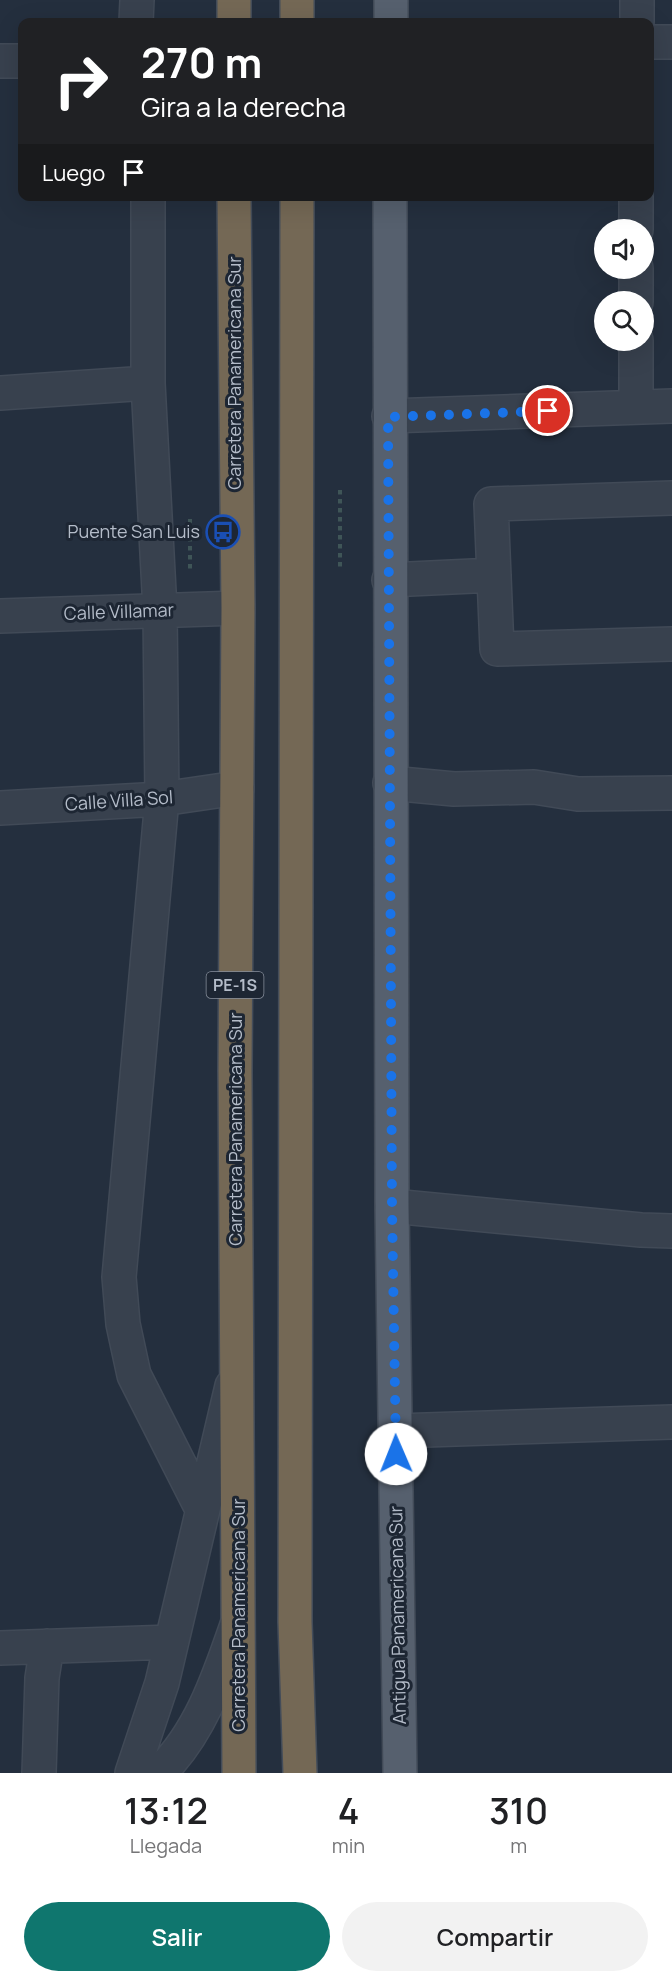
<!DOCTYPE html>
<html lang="es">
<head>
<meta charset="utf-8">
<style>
  :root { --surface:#fff; --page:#f2f2f2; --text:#202124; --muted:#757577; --accent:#0f766e }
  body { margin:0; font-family:Manrope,sans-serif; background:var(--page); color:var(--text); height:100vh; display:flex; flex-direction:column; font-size:22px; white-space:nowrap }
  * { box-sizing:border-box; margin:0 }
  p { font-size:20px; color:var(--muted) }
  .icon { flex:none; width:33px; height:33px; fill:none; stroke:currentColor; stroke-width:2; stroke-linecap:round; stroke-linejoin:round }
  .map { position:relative; height:1773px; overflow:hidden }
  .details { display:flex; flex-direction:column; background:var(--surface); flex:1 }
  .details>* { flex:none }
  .guide { position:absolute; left:18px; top:18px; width:636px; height:183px; border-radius:12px; box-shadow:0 6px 24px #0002; background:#202124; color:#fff; overflow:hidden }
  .tools { position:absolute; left:594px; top:219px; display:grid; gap:12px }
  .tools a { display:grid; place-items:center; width:60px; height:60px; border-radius:50%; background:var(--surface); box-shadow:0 6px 24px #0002; font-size:30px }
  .pin { position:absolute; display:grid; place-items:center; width:51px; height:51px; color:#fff; margin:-26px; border:3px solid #fff; border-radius:50%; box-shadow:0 2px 6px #0007 }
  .me { position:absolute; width:66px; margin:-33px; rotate:359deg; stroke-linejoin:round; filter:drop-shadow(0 0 4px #0008) }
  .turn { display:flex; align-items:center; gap:21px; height:126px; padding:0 24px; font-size:27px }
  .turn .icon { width:78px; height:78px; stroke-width:2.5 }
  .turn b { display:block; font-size:42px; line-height:51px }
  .then { display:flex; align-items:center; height:57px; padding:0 24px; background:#0003; gap:12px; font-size:22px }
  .eta { display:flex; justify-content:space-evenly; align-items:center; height:102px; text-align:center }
  .eta b { font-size:36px; font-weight:600; line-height:42px }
  .action { display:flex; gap:12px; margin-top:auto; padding:12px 24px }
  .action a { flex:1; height:69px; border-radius:36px; background:var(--accent); color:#fff; font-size:24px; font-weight:600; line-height:69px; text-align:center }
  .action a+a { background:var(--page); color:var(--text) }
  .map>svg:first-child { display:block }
</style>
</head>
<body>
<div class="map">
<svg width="672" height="1773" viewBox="0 0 672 1773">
  <rect width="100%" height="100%" fill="#242f3e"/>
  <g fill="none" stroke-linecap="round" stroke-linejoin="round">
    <defs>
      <path id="minor" d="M 136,22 L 137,0
        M 637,22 L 637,0
        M 650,42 L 672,42
        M 0,61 L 22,61
        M 148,196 L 148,383 L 160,610 L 162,799 L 119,1277 L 123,1324 L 134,1375 L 201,1507
        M 636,230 L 636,196
        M 636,302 L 636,268
        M 0,393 L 148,383
        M 636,407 L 636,340
        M 389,416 L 672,406
        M 672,498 L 491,504 L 497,649 L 672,644
        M 389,580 L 494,575
        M 0,616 L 238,608
        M 390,783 L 454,789 L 534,787 L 578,794 L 672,793
        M 0,808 L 162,799 L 237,788
        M 392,1206 L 641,1230 L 672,1231
        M 396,1431 L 672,1422
        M 0,1648 L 171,1642
        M 39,1773 L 42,1678 L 47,1646
        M 132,1773 L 162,1683 L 232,1386
        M 159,1773 C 200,1734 219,1677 237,1625"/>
      <path id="major" d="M 391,0 L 391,22
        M 390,196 L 392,1206 L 400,1773"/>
      <path id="highway" d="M 234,0 L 234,22
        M 297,0 L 297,22
        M 234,196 L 238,608 L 235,1071 L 239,1773
        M 297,196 L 295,1622 L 300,1773"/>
    </defs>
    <use href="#minor" stroke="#414a57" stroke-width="36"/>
    <use href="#major" stroke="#414a57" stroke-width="36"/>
    <use href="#highway" stroke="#434c59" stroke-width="36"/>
    <path stroke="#3f5557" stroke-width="4" stroke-dasharray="4.5 4.5" stroke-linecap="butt" d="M 340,490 L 340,571
      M 190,519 L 190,571"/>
    <use href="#minor" stroke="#38414e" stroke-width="33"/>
    <use href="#major" stroke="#56606e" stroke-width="33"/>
    <use href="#highway" stroke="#746855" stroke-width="33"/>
  </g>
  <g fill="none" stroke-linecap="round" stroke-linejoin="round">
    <path stroke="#1a73e8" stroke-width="10" stroke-dasharray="0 18" d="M 396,1454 L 392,1206 L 388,417 L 548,411"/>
  </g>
  <defs>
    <symbol id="bus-ring" viewBox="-11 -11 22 22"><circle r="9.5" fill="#1d2633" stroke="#1a4fb4" stroke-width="1.5"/><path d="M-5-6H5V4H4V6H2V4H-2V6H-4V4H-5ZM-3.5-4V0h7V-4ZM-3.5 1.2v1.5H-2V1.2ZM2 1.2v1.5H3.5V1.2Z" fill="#1a4fb4"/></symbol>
  </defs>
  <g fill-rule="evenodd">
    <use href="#bus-ring" x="204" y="513" width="38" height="38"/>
  </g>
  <g text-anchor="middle" stroke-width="6" stroke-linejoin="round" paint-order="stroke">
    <rect fill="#1d2633" stroke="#878f9c" stroke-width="1.5" x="206.5" y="972" width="57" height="26" rx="4.5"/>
    <g font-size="16" font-weight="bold" fill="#b4bcc9">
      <text x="235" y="991">PE-1S</text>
    </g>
    <g font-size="18" fill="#b4bcc9" stroke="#1d2633">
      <text transform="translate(235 373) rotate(-90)" y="6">Carretera Panamericana Sur</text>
      <text transform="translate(119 612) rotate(-2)" y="6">Calle Villamar</text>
      <text transform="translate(119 801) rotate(-4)" y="6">Calle Villa Sol</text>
      <text transform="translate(236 1129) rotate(-90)" y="6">Carretera Panamericana Sur</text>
      <text transform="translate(239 1615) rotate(-90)" y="6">Carretera Panamericana Sur</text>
      <text transform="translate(398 1615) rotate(-91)" y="6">Antigua Panamericana Sur</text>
    </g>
    <g font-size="18" fill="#b4bcc9" stroke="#1d2633" text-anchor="end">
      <text x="200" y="538">Puente San Luis</text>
    </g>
  </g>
</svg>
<div class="tools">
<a><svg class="icon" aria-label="sound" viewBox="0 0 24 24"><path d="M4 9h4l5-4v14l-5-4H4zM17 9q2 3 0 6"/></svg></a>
<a><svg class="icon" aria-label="search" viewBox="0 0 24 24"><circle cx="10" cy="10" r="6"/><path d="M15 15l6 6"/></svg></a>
</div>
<div class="pin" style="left:548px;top:411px;background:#d93025"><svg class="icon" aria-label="arrive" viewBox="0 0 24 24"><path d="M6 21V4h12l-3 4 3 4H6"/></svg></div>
<svg class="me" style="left:396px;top:1454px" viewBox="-20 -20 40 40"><circle r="19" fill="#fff"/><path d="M0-13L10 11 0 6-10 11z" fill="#1a73e8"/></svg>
<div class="guide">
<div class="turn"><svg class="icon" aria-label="right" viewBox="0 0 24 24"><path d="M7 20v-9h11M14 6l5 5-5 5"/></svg><div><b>270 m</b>Gira a la derecha</div></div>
<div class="then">Luego<svg class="icon" aria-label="arrive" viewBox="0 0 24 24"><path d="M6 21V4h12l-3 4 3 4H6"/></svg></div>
</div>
</div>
<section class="details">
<div class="eta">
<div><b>13:12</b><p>Llegada</p></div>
<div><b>4</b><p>min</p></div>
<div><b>310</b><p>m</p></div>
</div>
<div class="action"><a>Salir</a><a>Compartir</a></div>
</section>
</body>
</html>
